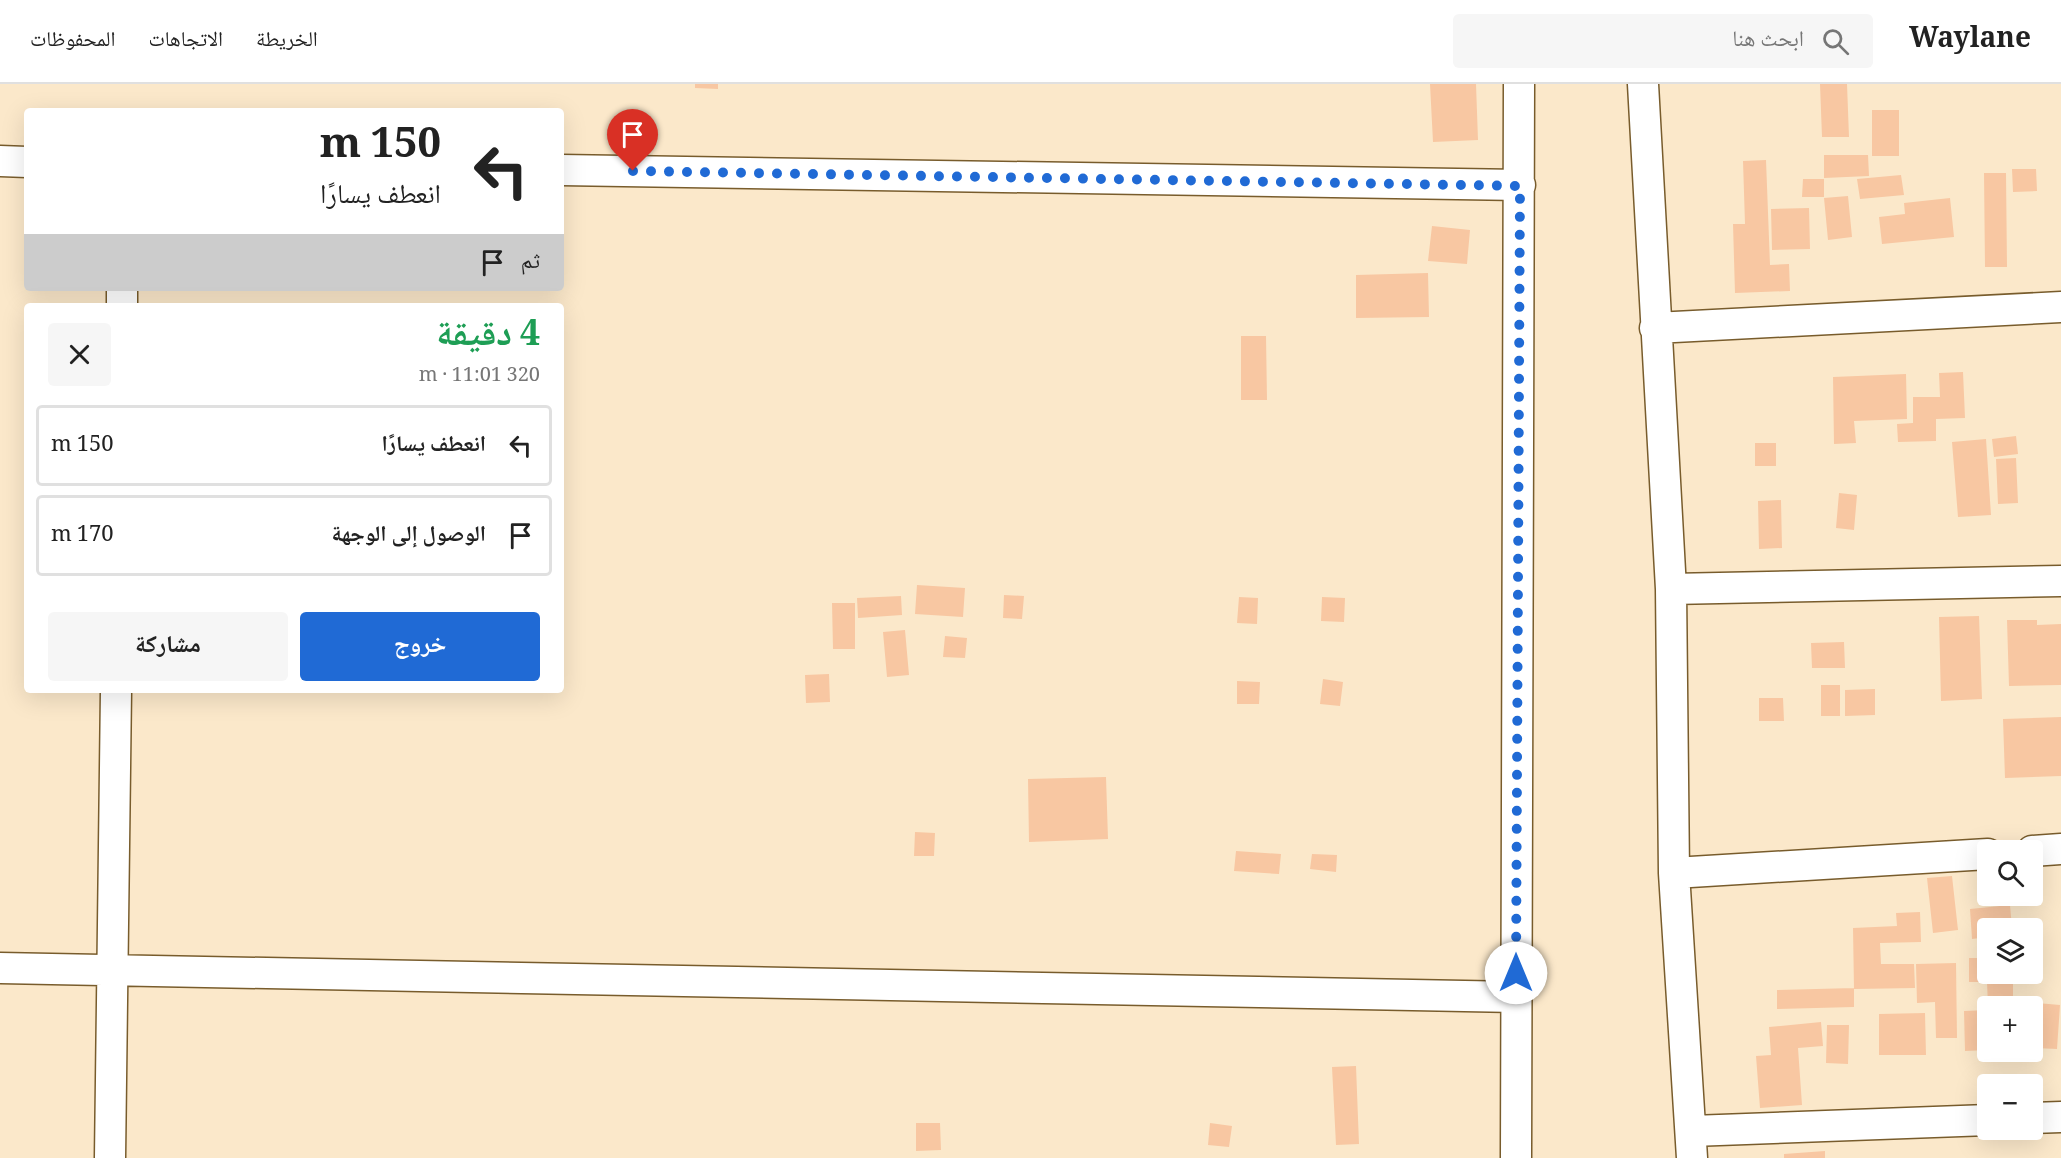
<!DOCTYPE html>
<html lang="ar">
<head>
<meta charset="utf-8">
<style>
  :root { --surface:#fff; --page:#f6f6f6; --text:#222; --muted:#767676; --line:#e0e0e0; --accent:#206ad5 }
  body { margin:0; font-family:Georgia,"Noto Naskh Arabic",serif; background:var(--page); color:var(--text); direction:rtl; height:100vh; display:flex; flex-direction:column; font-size:22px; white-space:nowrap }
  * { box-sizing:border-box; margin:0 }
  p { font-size:20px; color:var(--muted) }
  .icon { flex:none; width:33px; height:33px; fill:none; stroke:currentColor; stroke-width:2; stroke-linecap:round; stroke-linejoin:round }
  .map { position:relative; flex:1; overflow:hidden; direction:ltr }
  .panel { position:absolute; left:24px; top:219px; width:540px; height:390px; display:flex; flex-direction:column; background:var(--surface); border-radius:6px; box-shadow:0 6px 24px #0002; direction:rtl }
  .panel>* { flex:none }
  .banner { position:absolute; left:24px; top:24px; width:540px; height:183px; border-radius:6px; box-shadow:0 6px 24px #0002; direction:rtl; background:#fff; color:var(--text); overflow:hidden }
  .fabs { position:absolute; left:1977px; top:756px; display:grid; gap:12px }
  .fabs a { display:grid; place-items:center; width:66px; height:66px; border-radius:6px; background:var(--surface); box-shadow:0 6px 24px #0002; font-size:30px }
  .pin { position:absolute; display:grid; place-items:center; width:51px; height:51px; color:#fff; margin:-62px -26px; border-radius:50% 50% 50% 0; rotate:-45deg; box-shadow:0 0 6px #0007 }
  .pin .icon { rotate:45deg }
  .me { position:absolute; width:66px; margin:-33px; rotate:0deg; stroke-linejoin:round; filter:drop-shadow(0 0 4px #0008) }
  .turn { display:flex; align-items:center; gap:21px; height:126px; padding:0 24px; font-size:27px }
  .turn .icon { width:78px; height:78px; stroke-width:2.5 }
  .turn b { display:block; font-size:42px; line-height:51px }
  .then { display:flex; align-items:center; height:57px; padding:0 24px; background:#0003; gap:12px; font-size:22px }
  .round { display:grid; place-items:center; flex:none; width:63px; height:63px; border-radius:6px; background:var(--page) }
  .headline { display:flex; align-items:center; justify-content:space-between; height:102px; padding:0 24px }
  h1 { font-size:36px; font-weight:700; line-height:45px; color:#1e9e55 }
  .action { display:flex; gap:12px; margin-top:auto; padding:12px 24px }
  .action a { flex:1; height:69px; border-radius:6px; background:var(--accent); color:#fff; font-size:24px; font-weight:700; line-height:69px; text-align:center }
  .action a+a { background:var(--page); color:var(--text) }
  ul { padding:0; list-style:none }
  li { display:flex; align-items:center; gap:18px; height:81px; margin:0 12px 9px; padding:0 12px; border:3px solid var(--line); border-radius:6px }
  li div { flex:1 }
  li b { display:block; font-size:22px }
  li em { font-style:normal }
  header { display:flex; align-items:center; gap:36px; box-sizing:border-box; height:84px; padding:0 30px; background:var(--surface); border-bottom:2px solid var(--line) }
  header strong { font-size:28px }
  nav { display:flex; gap:33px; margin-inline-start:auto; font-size:21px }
  .search { width:420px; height:54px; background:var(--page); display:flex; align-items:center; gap:15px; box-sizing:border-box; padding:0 21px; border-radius:6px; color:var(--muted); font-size:22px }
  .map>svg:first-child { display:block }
</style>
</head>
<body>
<header>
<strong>Waylane</strong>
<div class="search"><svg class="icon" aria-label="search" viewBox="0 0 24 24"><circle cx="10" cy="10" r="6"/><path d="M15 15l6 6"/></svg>ابحث هنا</div>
<nav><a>الخريطة</a><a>الاتجاهات</a><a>المحفوظات</a></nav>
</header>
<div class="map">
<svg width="2061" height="1074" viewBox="0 0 2061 1074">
  <rect width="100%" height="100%" fill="#fbe8ca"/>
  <path fill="#f8c7a2" d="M 695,0 L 718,0 L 718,5 L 695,4 Z
    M 1430,0 L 1476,0 L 1478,56 L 1433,58 Z
    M 1820,0 L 1847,0 L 1849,53 L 1822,53 Z
    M 1872,26 L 1899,26 L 1899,72 L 1872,72 Z
    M 1824,71 L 1868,71 L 1869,92 L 1824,94 Z
    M 1766,76 L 1770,181 L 1789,180 L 1790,207 L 1735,209 L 1733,140 L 1745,140 L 1743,77 Z
    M 2012,85 L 2036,85 L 2037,107 L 2013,108 Z
    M 1984,89 L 2006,89 L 2007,183 L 1985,183 Z
    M 1901,91 L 1904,111 L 1860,115 L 1857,95 Z
    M 1803,95 L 1824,95 L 1824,113 L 1802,113 Z
    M 1848,112 L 1852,153 L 1828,156 L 1824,114 Z
    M 1950,114 L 1954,153 L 1882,160 L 1879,133 L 1905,130 L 1904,119 Z
    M 1809,124 L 1810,165 L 1772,166 L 1771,125 Z
    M 1432,142 L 1470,146 L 1467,180 L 1428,177 Z
    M 1428,189 L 1429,233 L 1356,234 L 1356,191 Z
    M 1241,252 L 1266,252 L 1267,316 L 1241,316 Z
    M 1963,288 L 1965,334 L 1936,335 L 1936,357 L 1898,358 L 1897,340 L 1913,339 L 1913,313 L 1940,313 L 1939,289 Z
    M 1906,290 L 1907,335 L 1854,337 L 1856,359 L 1834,360 L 1833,293 Z
    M 2016,352 L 2018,370 L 1994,373 L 1992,355 Z
    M 1986,355 L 1991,431 L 1958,433 L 1952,358 Z
    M 1755,359 L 1776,359 L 1776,382 L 1755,382 Z
    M 2016,374 L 2018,419 L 1998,420 L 1996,375 Z
    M 1839,409 L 1857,411 L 1854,446 L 1836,444 Z
    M 1781,416 L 1782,464 L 1759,465 L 1758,417 Z
    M 917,501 L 965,504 L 963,533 L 915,530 Z
    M 1004,511 L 1024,512 L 1022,535 L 1003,534 Z
    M 901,512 L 902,531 L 858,534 L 857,514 Z
    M 1239,513 L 1258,514 L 1257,540 L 1237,539 Z
    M 1322,513 L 1345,514 L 1344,538 L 1321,537 Z
    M 832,519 L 855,519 L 855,565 L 833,565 Z
    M 1979,532 L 1982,615 L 1941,617 L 1939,533 Z
    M 2007,536 L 2037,536 L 2037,541 L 2061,540 L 2061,601 L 2009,602 Z
    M 905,546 L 909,591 L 887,593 L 883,548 Z
    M 945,552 L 967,554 L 965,574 L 943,573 Z
    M 1844,558 L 1845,584 L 1812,584 L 1811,559 Z
    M 829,590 L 830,618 L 806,619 L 805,591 Z
    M 1323,595 L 1343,598 L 1340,622 L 1320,620 Z
    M 1237,597 L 1260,598 L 1259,620 L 1237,620 Z
    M 1821,601 L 1840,601 L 1840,632 L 1821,632 Z
    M 1875,605 L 1875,631 L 1845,632 L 1845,606 Z
    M 1759,614 L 1783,614 L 1784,637 L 1759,637 Z
    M 2061,633 L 2061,692 L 2005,694 L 2003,635 Z
    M 1106,693 L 1108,755 L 1029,758 L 1028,695 Z
    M 915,748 L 935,749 L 934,772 L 914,772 Z
    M 1236,767 L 1281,770 L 1279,790 L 1234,787 Z
    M 1312,770 L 1337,771 L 1336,788 L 1310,785 Z
    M 1952,792 L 1958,846 L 1933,849 L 1927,794 Z
    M 2010,821 L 2012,844 L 1988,844 L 1988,853 L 1972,855 L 1970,825 Z
    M 1920,828 L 1921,858 L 1880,859 L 1881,880 L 1914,880 L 1915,904 L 1854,905 L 1853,844 L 1897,842 L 1896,829 Z
    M 1969,874 L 1988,874 L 1988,890 L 2013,890 L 2013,922 L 1988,922 L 1987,898 L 1969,898 Z
    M 1956,879 L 1957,954 L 1936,954 L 1935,918 L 1917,919 L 1916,880 Z
    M 1854,904 L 1854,923 L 1777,925 L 1777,906 Z
    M 2037,919 L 2060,921 L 2057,965 L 2035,964 Z
    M 1988,926 L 1988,966 L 1965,967 L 1964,927 Z
    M 1925,929 L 1926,971 L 1879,971 L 1879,930 Z
    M 1821,938 L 1823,962 L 1798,964 L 1802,1021 L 1760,1024 L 1756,972 L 1771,971 L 1769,943 Z
    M 1827,941 L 1849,941 L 1848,980 L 1826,979 Z
    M 1356,982 L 1359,1060 L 1336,1061 L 1332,983 Z
    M 916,1039 L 940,1039 L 941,1066 L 916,1067 Z
    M 1210,1039 L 1232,1042 L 1229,1063 L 1208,1061 Z
    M 1825,1067 L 1825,1074 L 1784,1074 L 1784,1070 Z"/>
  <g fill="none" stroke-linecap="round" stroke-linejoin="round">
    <defs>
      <path id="street" d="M 1643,0 L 1671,505 L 1674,789 L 1692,1074
        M 0,77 L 27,78
        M 561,86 L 1520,101
        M 122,222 L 122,204
        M 1655,244 L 2061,223
        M 1671,505 L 2061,497
        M 2032,767 L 2061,765
        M 1674,789 L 1988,770
        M 0,884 L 1516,913
        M 2032,1034 L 2061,1033
        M 1692,1047 L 1988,1036
        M 110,1074 L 116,606
        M 1516,1074 L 1519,0"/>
    </defs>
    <use href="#street" stroke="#785c2c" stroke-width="33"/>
    <use href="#street" stroke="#fff" stroke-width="30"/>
  </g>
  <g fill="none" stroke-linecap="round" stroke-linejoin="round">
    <path stroke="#206ad5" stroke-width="10" stroke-dasharray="0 18" d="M 633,87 L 1520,102 L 1516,889"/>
  </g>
</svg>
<div class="fabs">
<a><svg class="icon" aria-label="search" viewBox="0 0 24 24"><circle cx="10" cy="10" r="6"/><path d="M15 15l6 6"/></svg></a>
<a><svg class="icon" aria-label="layers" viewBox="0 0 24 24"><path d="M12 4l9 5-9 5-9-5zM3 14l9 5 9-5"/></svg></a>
<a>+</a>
<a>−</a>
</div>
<div class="pin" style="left:633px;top:87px;background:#d93025"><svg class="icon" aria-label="arrive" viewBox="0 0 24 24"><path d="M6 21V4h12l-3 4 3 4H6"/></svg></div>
<svg class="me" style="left:1516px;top:889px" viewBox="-20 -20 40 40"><circle r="19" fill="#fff"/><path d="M0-13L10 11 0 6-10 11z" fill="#206ad5"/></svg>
<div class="banner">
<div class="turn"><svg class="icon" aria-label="left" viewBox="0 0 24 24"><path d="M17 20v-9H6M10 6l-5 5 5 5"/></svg><div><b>150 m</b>انعطف يسارًا</div></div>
<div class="then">ثم<svg class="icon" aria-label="arrive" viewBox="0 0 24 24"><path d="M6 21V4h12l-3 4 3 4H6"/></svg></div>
</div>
<section class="panel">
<div class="headline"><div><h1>4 دقيقة</h1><p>320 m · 11:01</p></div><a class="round"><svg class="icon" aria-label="close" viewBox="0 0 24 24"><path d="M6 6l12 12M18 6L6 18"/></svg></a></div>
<ul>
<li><svg class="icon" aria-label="left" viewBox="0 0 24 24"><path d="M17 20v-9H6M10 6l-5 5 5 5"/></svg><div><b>انعطف يسارًا</b></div><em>150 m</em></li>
<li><svg class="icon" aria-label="arrive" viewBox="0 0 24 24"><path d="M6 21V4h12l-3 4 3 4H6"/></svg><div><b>الوصول إلى الوجهة</b></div><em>170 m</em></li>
</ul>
<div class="action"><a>خروج</a><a>مشاركة</a></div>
</section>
</div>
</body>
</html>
